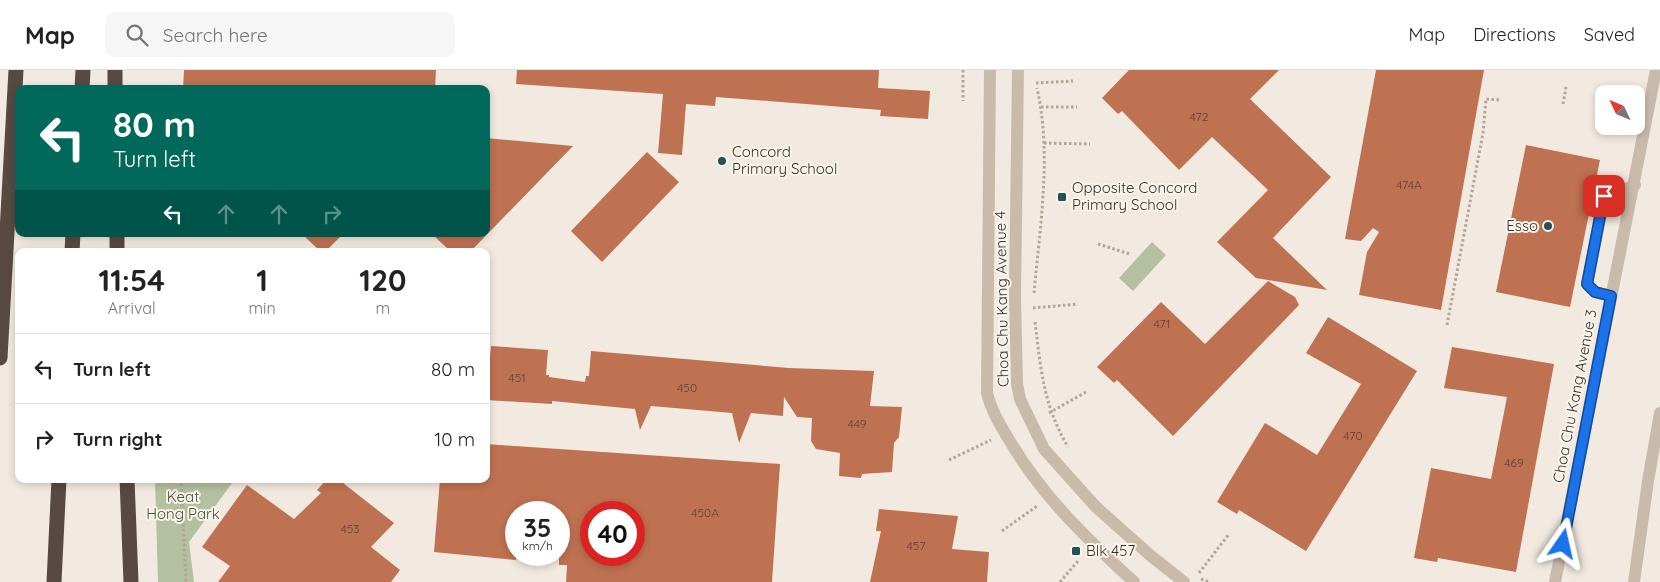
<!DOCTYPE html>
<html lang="en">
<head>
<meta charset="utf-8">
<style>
  :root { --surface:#fff; --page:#f6f6f6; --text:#222; --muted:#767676; --line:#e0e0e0 }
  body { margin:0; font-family:Quicksand,sans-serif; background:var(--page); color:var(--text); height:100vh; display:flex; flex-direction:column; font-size:19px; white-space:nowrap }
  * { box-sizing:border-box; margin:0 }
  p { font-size:16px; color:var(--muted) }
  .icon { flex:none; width:28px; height:28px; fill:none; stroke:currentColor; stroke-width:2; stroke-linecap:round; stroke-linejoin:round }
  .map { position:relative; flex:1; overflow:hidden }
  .details { position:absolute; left:15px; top:178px; width:475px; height:235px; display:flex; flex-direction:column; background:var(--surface); border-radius:10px; box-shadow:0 2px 8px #0003 }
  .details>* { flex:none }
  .hud { position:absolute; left:15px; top:15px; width:475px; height:152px; border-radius:10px; box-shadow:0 2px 8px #0003; background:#00695c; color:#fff; overflow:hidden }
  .needle { width:32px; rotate:314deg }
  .tools { position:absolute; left:1595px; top:15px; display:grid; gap:10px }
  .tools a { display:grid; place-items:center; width:50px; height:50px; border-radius:10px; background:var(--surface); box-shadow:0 2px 8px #0003; font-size:25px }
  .speed { position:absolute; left:505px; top:431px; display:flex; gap:10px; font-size:25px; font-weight:700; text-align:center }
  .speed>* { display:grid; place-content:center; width:65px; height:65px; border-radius:50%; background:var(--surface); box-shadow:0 2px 8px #0003; line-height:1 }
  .speed small { font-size:12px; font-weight:400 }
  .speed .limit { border:8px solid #d22; background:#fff; color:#111 }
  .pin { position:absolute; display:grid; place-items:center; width:42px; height:42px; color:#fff; margin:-21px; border-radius:10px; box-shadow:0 2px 8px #0006 }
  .me { position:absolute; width:55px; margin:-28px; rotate:11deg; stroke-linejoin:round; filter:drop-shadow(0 0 4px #0008) }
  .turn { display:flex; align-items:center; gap:18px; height:105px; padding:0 15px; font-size:22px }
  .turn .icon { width:65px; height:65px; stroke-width:2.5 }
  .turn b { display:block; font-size:35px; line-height:42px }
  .lanes { display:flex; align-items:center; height:48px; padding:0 15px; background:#0003; justify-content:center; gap:25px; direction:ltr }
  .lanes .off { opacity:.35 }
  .eta { display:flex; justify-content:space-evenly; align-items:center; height:85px; text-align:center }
  .eta b { font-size:30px; font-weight:700; line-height:35px }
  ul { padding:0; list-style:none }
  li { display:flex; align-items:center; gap:15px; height:70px; padding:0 15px; border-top:1px solid var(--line) }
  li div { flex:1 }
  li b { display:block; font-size:19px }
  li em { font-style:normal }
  header { display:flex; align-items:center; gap:30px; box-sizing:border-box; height:70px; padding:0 25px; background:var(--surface); border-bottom:1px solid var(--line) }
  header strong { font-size:24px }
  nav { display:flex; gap:28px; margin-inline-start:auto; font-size:18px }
  .search { width:350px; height:45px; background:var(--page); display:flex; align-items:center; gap:12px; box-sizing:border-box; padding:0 18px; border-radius:10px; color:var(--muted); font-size:19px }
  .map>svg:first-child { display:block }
</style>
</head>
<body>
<header>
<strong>Map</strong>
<div class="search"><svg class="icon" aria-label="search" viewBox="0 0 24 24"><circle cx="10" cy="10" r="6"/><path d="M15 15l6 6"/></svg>Search here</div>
<nav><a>Map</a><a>Directions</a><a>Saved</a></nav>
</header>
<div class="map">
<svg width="1660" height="512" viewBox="0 0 1660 512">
  <rect width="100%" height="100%" fill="#f2eae0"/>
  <path fill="#b4c0a0" d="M 1152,172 L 1166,185 L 1133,221 L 1119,208 Z
    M 155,409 L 235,409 L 189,472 L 194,512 L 158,512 Z"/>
  <path fill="#bf7251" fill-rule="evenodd" d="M 184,0 L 436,0 L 435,19 L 183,19 Z
    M 517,0 L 879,0 L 878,18 L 930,21 L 928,49 L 880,46 L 881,40 L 716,27 L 715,36 L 686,34 L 682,85 L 658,83 L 663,24 L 516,14 Z
    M 1129,0 L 1279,0 L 1250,29 L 1331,107 L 1273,168 L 1327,220 L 1256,208 L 1217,172 L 1268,120 L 1212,67 L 1179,100 L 1122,41 L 1118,44 L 1102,28 Z
    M 1376,0 L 1484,0 L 1441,240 L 1359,225 L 1367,182 L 1379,162 L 1373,158 L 1361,171 L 1345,169 Z
    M 486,68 L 573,76 L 471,181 L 450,181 L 432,164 L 486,164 Z
    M 1526,75 L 1600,90 L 1570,237 L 1496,222 Z
    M 647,82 L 679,112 L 602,192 L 571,161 Z
    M 302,164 L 343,164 L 326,181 L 320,181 Z
    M 1268,211 L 1295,227 L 1299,235 L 1173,366 L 1117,310 L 1114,313 L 1097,297 L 1161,232 L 1205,274 Z
    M 1328,247 L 1417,301 L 1306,481 L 1239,440 L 1237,444 L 1217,432 L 1265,353 L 1317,385 L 1361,314 L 1306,283 Z
    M 491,276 L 548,280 L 546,305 L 549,305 L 549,307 L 585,312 L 586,306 L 589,306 L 591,281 L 789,298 L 874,301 L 870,336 L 902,337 L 899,367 L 894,373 L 892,402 L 862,404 L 861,408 L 839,406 L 840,383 L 816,379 L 811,371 L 812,348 L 797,347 L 784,327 L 783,346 L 751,343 L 739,373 L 732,343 L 651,336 L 640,360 L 635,339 L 552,331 L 552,334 L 486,330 L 486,298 L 489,298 Z
    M 1452,277 L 1554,294 L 1516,502 L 1438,488 L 1437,492 L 1414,488 L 1431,398 L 1491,409 L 1507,327 L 1444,318 Z
    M 486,374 L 780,394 L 772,512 L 566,512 L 567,495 L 559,495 L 559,442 L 516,442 L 516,490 L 434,482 L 440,409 L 486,409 ZM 591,442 L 634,442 L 634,485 L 591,485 Z
    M 327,409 L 338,409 L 394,453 L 371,477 L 400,500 L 391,512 L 218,512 L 230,496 L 202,477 L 247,415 L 294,449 L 321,423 L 317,420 Z
    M 879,439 L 958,446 L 952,479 L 989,482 L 987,512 L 870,512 L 881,461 L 876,461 Z"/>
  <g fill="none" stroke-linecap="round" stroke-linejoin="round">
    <path stroke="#b5a596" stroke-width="3" stroke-dasharray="2.5 2.5" stroke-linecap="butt" d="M 963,0 L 963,31
      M 1036,13 L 1073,11
      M 1563,34 L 1566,17
      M 1041,37 L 1077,37
      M 1044,73 L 1090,74
      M 1098,174 L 1130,184
      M 1034,223 C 1040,155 1052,85 1037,18
      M 1033,238 L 1078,234
      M 1035,252 C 1041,300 1043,334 1068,377
      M 1447,255 L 1483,63 L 1486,29 L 1500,30
      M 1049,343 L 1086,322
      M 949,390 L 991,370
      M 181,409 L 186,512
      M 1002,461 L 1037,436
      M 1199,503 L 1229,464
      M 1201,509 L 1210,512
      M 1060,512 L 1078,491"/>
    <path stroke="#c9bbac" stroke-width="12" d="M 990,0 L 987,323 C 991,340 999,353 1008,368 C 1041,425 1085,467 1134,512
      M 1018,0 L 1015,227 L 1017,314 L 1020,329 L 1044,379 L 1096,437 L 1151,486 L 1184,512
      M 1611,226 L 1595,222 L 1587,214 L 1604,128 L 1606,125 L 1617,123 L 1635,115
      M 1555,512 L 1656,0
      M 1634,512 L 1648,411 L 1660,343"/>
    <path stroke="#584a42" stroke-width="15" d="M 115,0 L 115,19
      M 82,19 L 83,0
      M 117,164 L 117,181
      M 72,181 L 73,164
      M 0,288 L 16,0
      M 127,409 L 131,512
      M 54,512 L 59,409"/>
  </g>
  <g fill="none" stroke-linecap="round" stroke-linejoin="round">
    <defs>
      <path id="route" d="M 1563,474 L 1611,226 L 1595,222 L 1587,214 L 1604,126"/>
    </defs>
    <use href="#route" stroke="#114b97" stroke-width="12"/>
    <use href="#route" stroke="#1a73e8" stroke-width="9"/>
  </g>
  <g fill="#225157" stroke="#f9f4ec" stroke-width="2">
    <circle cx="722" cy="91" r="5"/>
    <rect x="1057" y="122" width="10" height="10" rx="2.5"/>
    <circle cx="1548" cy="156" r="5"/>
    <rect x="1071" y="476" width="10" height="10" rx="2.5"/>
  </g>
  <g text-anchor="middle" stroke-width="4" stroke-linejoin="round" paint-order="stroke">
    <g font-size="12" fill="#5a4034">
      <text x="1199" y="51">472</text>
      <text x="1409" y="119">474A</text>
      <text x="1162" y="258">471</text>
      <text x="517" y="312">451</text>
      <text x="687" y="322">450</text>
      <text x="857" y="358">449</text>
      <text x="1353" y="370">470</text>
      <text x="1514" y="397">469</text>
      <text x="705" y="447">450A</text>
      <text x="350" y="463">453</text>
      <text x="916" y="480">457</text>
    </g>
    <g font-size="15" fill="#38302b" stroke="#f9f4ec" text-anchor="start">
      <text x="732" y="87">Concord<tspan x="732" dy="17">Primary School</tspan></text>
      <text x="1072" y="123">Opposite Concord<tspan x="1072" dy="17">Primary School</tspan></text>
      <text x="1538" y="161" text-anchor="end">Esso</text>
      <text x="1086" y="486">Blk 457</text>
    </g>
    <g font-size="15" fill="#38302b" stroke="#f9f4ec">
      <text transform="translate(1002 229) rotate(-91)" y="5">Choa Chu Kang Avenue 4</text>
      <text transform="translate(1575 326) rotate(-79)" y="5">Choa Chu Kang Avenue 3</text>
    </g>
    <g font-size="15" fill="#455530" stroke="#f9f4ec">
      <text x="183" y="432">Keat<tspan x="183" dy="17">Hong Park</tspan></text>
    </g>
  </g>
</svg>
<div class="tools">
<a><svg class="needle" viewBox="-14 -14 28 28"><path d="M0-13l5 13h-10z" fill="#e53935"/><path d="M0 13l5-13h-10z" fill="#767676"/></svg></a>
</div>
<div class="speed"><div>35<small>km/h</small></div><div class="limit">40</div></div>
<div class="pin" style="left:1604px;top:126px;background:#d93025"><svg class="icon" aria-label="arrive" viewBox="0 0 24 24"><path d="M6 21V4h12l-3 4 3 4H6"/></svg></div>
<svg class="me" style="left:1563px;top:474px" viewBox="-20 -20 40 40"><path d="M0-17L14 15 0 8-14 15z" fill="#1a73e8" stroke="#fff" stroke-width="4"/></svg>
<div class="hud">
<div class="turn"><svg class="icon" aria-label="left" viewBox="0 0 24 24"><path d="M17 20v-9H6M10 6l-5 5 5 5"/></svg><div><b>80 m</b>Turn left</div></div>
<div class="lanes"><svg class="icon" aria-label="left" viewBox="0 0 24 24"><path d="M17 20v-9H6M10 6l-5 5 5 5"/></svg><svg class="icon off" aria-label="ahead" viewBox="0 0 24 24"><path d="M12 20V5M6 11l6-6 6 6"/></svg><svg class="icon off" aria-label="ahead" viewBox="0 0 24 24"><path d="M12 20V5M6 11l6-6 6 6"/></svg><svg class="icon off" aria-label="right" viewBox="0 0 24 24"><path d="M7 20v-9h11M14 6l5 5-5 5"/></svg></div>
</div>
<section class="details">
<div class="eta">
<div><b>11:54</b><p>Arrival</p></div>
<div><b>1</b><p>min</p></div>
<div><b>120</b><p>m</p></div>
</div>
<ul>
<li><svg class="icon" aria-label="left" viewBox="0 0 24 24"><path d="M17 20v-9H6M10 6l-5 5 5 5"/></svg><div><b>Turn left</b></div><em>80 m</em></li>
<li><svg class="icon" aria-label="right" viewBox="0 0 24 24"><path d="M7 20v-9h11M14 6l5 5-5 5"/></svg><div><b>Turn right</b></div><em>10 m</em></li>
</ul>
</section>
</div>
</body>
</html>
